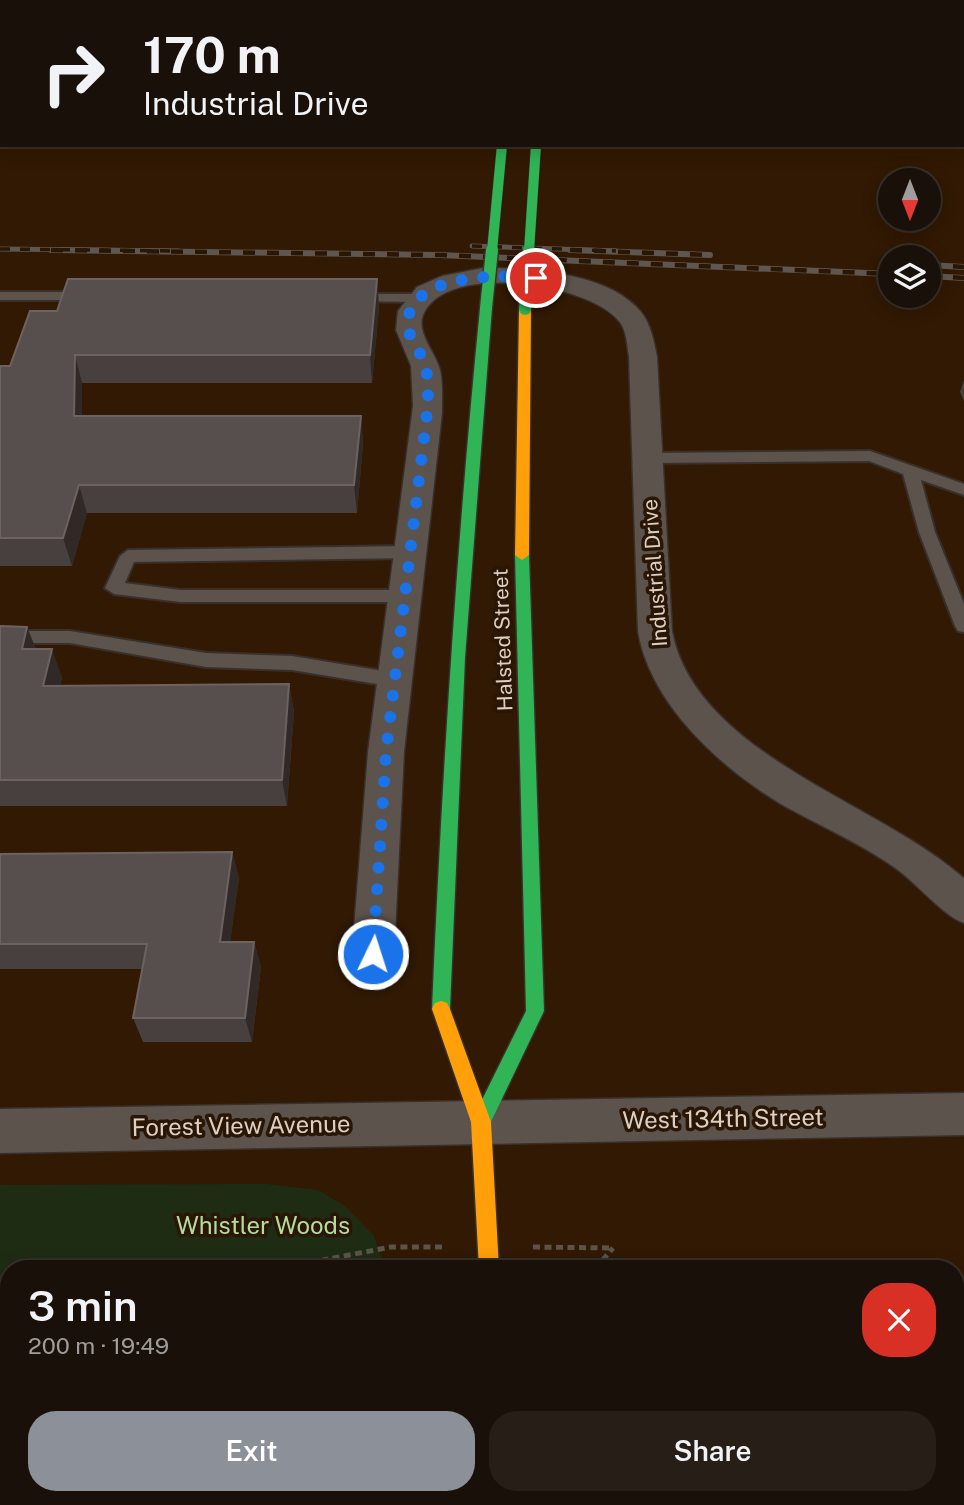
<!DOCTYPE html>
<html lang="en">
<head>
<meta charset="utf-8">
<style>
  :root { --surface:#191009; --page:#261e17; --text:#f1f3f6; --muted:#9f9d9c; --line:#37302a; --accent:#8c9099 }
  body { margin:0; font-family:"Public Sans",sans-serif; background:var(--page); color:var(--text); height:100vh; display:flex; flex-direction:column; font-size:26px; white-space:nowrap }
  * { box-sizing:border-box; margin:0 }
  p { font-size:23px; color:var(--muted) }
  .icon { flex:none; width:38px; height:38px; fill:none; stroke:currentColor; stroke-width:2; stroke-linecap:round; stroke-linejoin:round }
  .map { position:relative; flex:1; overflow:hidden }
  .details { position:absolute; left:0px; top:1260px; width:964px; height:245px; display:flex; flex-direction:column; background:var(--surface); border-radius:28px 28px 0 0; box-shadow:0 4px 18px #0003,0 0 0 2px var(--line) }
  .details>* { flex:none }
  .banner { position:absolute; left:0px; top:0px; width:964px; height:147px; box-shadow:0 4px 18px #0003,0 0 0 2px var(--line); background:#191009; color:var(--text); overflow:hidden }
  .needle { width:46px; rotate:180deg }
  .buttons { position:absolute; left:878px; top:168px; display:grid; gap:14px }
  .buttons a { display:grid; place-items:center; width:63px; height:63px; border-radius:50%; background:var(--surface); box-shadow:0 4px 18px #0003,0 0 0 2px var(--line); font-size:35px }
  .pin { position:absolute; display:grid; place-items:center; width:60px; height:60px; color:#fff; margin:-30px; border:4px solid #fff; border-radius:50%; box-shadow:0 2px 7px #0007 }
  .me { position:absolute; width:77px; margin:-38px; rotate:4deg; stroke-linejoin:round; filter:drop-shadow(0 0 5px #0008) }
  .turn { display:flex; align-items:center; gap:24px; height:147px; padding:0 28px; font-size:32px }
  .turn .icon { width:91px; height:91px; stroke-width:2.5 }
  .turn b { display:block; font-size:49px; line-height:60px }
  .round { display:grid; place-items:center; flex:none; width:74px; height:74px; border-radius:28px; background:var(--page) }
  .head { display:flex; align-items:center; justify-content:space-between; height:119px; padding:0 28px }
  h1 { font-size:42px; font-weight:600; line-height:52px }
  .cta { display:flex; gap:14px; margin-top:auto; padding:14px 28px }
  .cta a { flex:1; height:80px; border-radius:28px; background:var(--accent); color:#fff; font-size:28px; font-weight:600; line-height:80px; text-align:center }
  .cta a+a { background:var(--page); color:var(--text) }
  .map>svg:first-child { display:block }
</style>
</head>
<body>
<div class="map">
<svg width="964" height="1505" viewBox="0 0 964 1505">
  <rect width="100%" height="100%" fill="#21160c"/>
  <path fill="#311903" fill-rule="evenodd" d="M 0,0 L 424,0 L 2,2 L 2,145 L 962,145 L 962,2 L 607,2 L 964,0 L 964,1505 L 385,1505 L 386,1496 L 956,1496 L 956,1269 L 386,1269 L 374,1236 L 0,1185 ZM 891,180 L 929,180 L 929,219 L 891,219 ZM 891,257 L 929,257 L 929,296 L 891,296 Z"/>
  <path fill="#1f2c14" d="M 267,1184 L 318,1190 L 345,1206 L 374,1236 L 386,1269 L 9,1269 L 9,1496 L 386,1496 L 385,1505 L 0,1505 L 0,1185 Z"/>
  <g fill="none" stroke-linecap="round" stroke-linejoin="round">
    <defs>
      <path id="lane" d="M 392,0 L 402,0 L 403,2 L 393,2 Z
        M 433,0 L 449,0 L 432,2 Z
        M 0,43 L 2,43 L 2,49 L 0,49 Z
        M 0,292 L 87,292 L 94,296 L 87,300 L 0,300 Z
        M 352,294 L 421,294 L 428,298 L 421,302 L 347,301 L 345,298 Z
        M 870,451 L 964,484 L 964,495 L 921,480 L 935,532 L 964,604 L 964,632 L 958,631 L 955,626 L 919,532 L 903,474 L 869,461 L 647,463 L 639,458 L 647,453 Z
        M 410,546 L 418,552 L 410,558 L 134,562 L 125,583 L 180,590 L 405,590 L 414,596 L 405,602 L 180,602 L 114,594 L 105,588 L 120,556 L 128,550 Z
        M 0,631 L 70,631 L 206,653 L 292,656 L 395,673 L 402,675 L 404,680 L 402,685 L 395,687 L 292,670 L 206,667 L 70,643 L 0,643 Z"/>
      <path id="street" d="M 456,0 L 483,0 L 484,2 L 457,2 Z
        M 527,0 L 565,0 L 526,2 Z
        M 483,268 C 530,268 608,272 641,312 C 651,325 654,341 657,357 L 672,631 C 695,753 876,802 960,875 L 964,878 L 964,923 C 942,915 916,882 894,867 C 858,842 818,825 781,804 C 720,767 650,704 638,631 L 629,357 C 627,346 627,330 619,321 C 589,283 445,261 423,315 C 416,333 436,353 440,370 C 443,384 442,399 442,413 L 404,752 L 394,954 L 388,967 L 373,972 L 358,967 L 352,954 L 368,752 L 413,406 L 411,366 L 396,330 L 398,311 L 417,287 L 442,276 Z
        M 964,1093 L 964,1135 L 0,1153 L 0,1109 Z"/>
      <path id="fast" d="M 512,0 L 520,0 L 520,2 L 512,2 Z
        M 486,305 L 492,308 L 465,658 L 450,1009 L 447,1015 L 441,1017 L 435,1015 L 432,1009 C 442,775 457,541 480,308 Z
        M 522,550 L 529,555 L 544,1011 L 488,1128 L 481,1131 L 474,1128 L 471,1122 L 526,1011 L 515,555 Z
        M 477,1496 L 499,1496 L 499,1505 L 477,1505 Z"/>
      <path id="slow" d="M 525,306 L 531,309 L 529,555 L 522,560 L 515,555 L 519,309 Z
        M 441,1001 L 447,1003 L 450,1009 L 491,1122 L 499,1269 L 479,1269 L 471,1122 L 432,1009 L 435,1003 Z"/>
    </defs>
    <use href="#lane" stroke="#39302b" stroke-width="4"/>
    <use href="#street" stroke="#39302b" stroke-width="3"/>
    <use href="#fast" stroke="#39302b" stroke-width="3"/>
    <use href="#slow" stroke="#39302b" stroke-width="3"/>
    <path stroke="#5b534c" stroke-width="5" stroke-dasharray="7 4.5" stroke-linecap="butt" d="M 533,1247 L 613,1248
      M 276,1269 L 391,1247 L 444,1247
      M 595,1269 L 613,1248
      M 0,1305 L 9,1304
      M 605,1496 L 606,1505"/>
    <use href="#lane" fill="#5c534c" fill-rule="evenodd"/>
    <use href="#street" fill="#5c534c" fill-rule="evenodd"/>
    <use href="#fast" fill="#30b455" fill-rule="evenodd"/>
    <use href="#slow" fill="#ff9f0a" fill-rule="evenodd"/>
    <defs>
      <path id="rail-far1" d="M 472,246 L 616,251
        M 0,249 L 179,251"/>
      <path id="rail" d="M 51,250 L 439,255 L 891,274
        M 570,250 L 710,255
        M 929,265 L 964,267
        M 929,276 L 964,278"/>
    </defs>
    <use href="#rail-far1" stroke="#5f574f" stroke-width="5"/>
    <use href="#rail" stroke="#5f574f" stroke-width="6"/>
    <use href="#rail-far1" stroke="#291604" stroke-width="3.5" stroke-dasharray="10" stroke-linecap="butt"/>
    <use href="#rail" stroke="#291604" stroke-width="4.5" stroke-dasharray="12" stroke-linecap="butt"/>
    <defs>
      <path id="fast-bridge-far1" d="M 492,251 L 502,145
        M 529,251 L 536,145"/>
      <path id="fast-bridge" d="M 486,308 L 492,250
        M 525,309 L 529,250"/>
    </defs>
    <use href="#fast-bridge-far1" stroke="#39302b" stroke-width="11" stroke-linecap="butt"/>
    <use href="#fast-bridge" stroke="#39302b" stroke-width="15" stroke-linecap="butt"/>
    <use href="#fast-bridge-far1" stroke="#30b455" stroke-width="10"/>
    <use href="#fast-bridge" stroke="#30b455" stroke-width="12"/>
  </g>
  <path fill="#47403f" d="M 377,279 L 379,307 L 372,383 L 82,383 L 82,416 L 361,416 L 363,444 L 357,513 L 87,513 L 72,566 L 0,566 L 0,366 L 10,366 L 57,311 Z
    M 964,380 L 964,401 L 960,392 Z
    M 0,626 L 36,649 L 62,677 L 60,686 L 289,684 L 294,712 L 287,806 L 0,806 Z
    M 232,852 L 239,878 L 230,942 L 254,942 L 261,967 L 252,1042 L 143,1042 L 133,1018 L 142,969 L 0,969 L 0,854 Z
    M 713,1496 L 956,1496 L 964,1505 L 714,1505 Z"/>
  <path fill="#312925" d="M 377,279 L 379,307 L 372,383 L 370,355 Z
    M 75,355 L 82,383 L 82,444 L 74,416 Z
    M 361,416 L 363,444 L 357,513 L 354,485 Z
    M 79,485 L 87,513 L 72,566 L 63,538 Z
    M 27,627 L 38,654 L 22,649 Z
    M 52,649 L 62,677 L 53,713 L 43,686 Z
    M 289,684 L 294,712 L 287,806 L 282,780 Z
    M 232,852 L 239,878 L 227,966 L 220,942 Z
    M 254,942 L 261,967 L 252,1042 L 245,1018 Z"/>
  <path fill="#574f4d" stroke="#6c6360" stroke-width="2" d="M 68,279 L 377,279 L 370,355 L 75,355 L 74,416 L 361,416 L 354,485 L 79,485 L 63,538 L 0,538 L 0,366 L 10,366 L 30,311 L 57,311 Z
    M 0,626 L 27,627 L 22,649 L 52,649 L 43,686 L 289,684 L 282,780 L 0,780 Z
    M 232,852 L 220,942 L 254,942 L 245,1018 L 133,1018 L 147,944 L 0,944 L 0,854 Z
    M 956,1453 L 964,1453 L 964,1505 L 724,1505 L 723,1496 L 956,1496 Z"/>
  <g fill="none" stroke-linecap="round" stroke-linejoin="round">
    <path stroke="#1a73e8" stroke-width="12" stroke-dasharray="0 21.6" d="M 373,954 L 386,752 L 427,413 C 428,395 430,377 423,360 C 419,349 408,337 408,325 C 406,273 503,274 536,278"/>
  </g>
  <g text-anchor="middle" stroke-width="7" stroke-linejoin="round" paint-order="stroke">
    <g font-size="21" fill="#ddcfc4" stroke="#291604">
      <text transform="translate(655 573) rotate(-94)" y="7">Industrial Drive</text>
      <text transform="translate(503 640) rotate(-92)" y="7">Halsted Street</text>
    </g>
    <g font-size="24" fill="#ddcfc4" stroke="#291604">
      <text transform="translate(723 1119) rotate(-1)" y="8">West 134th Street</text>
      <text transform="translate(241 1126) rotate(-1)" y="8">Forest View Avenue</text>
    </g>
    <g font-size="24" fill="#b5dc9c" stroke="#291604">
      <text x="263" y="1234">Whistler Woods</text>
    </g>
  </g>
</svg>
<div class="buttons">
<a><svg class="needle" viewBox="-14 -14 28 28"><path d="M0-13l5 13h-10z" fill="#e53935"/><path d="M0 13l5-13h-10z" fill="#9f9d9c"/></svg></a>
<a><svg class="icon" aria-label="layers" viewBox="0 0 24 24"><path d="M12 4l9 5-9 5-9-5zM3 14l9 5 9-5"/></svg></a>
</div>
<div class="pin" style="left:536px;top:278px;background:#d93025"><svg class="icon" aria-label="arrive" viewBox="0 0 24 24"><path d="M6 21V4h12l-3 4 3 4H6"/></svg></div>
<svg class="me" style="left:373px;top:954px" viewBox="-20 -20 40 40"><circle r="17" fill="#1a73e8" stroke="#fff" stroke-width="3"/><path d="M0-11L8 9 0 5-8 9z" fill="#fff"/></svg>
<div class="banner">
<div class="turn"><svg class="icon" aria-label="right" viewBox="0 0 24 24"><path d="M7 20v-9h11M14 6l5 5-5 5"/></svg><div><b>170 m</b>Industrial Drive</div></div>
</div>
<section class="details">
<div class="head"><div><h1>3 min</h1><p>200 m · 19:49</p></div><a class="round" style="background:#d93025;color:#fff"><svg class="icon" aria-label="close" viewBox="0 0 24 24"><path d="M6 6l12 12M18 6L6 18"/></svg></a></div>
<div class="cta"><a>Exit</a><a>Share</a></div>
</section>
</div>
</body>
</html>
